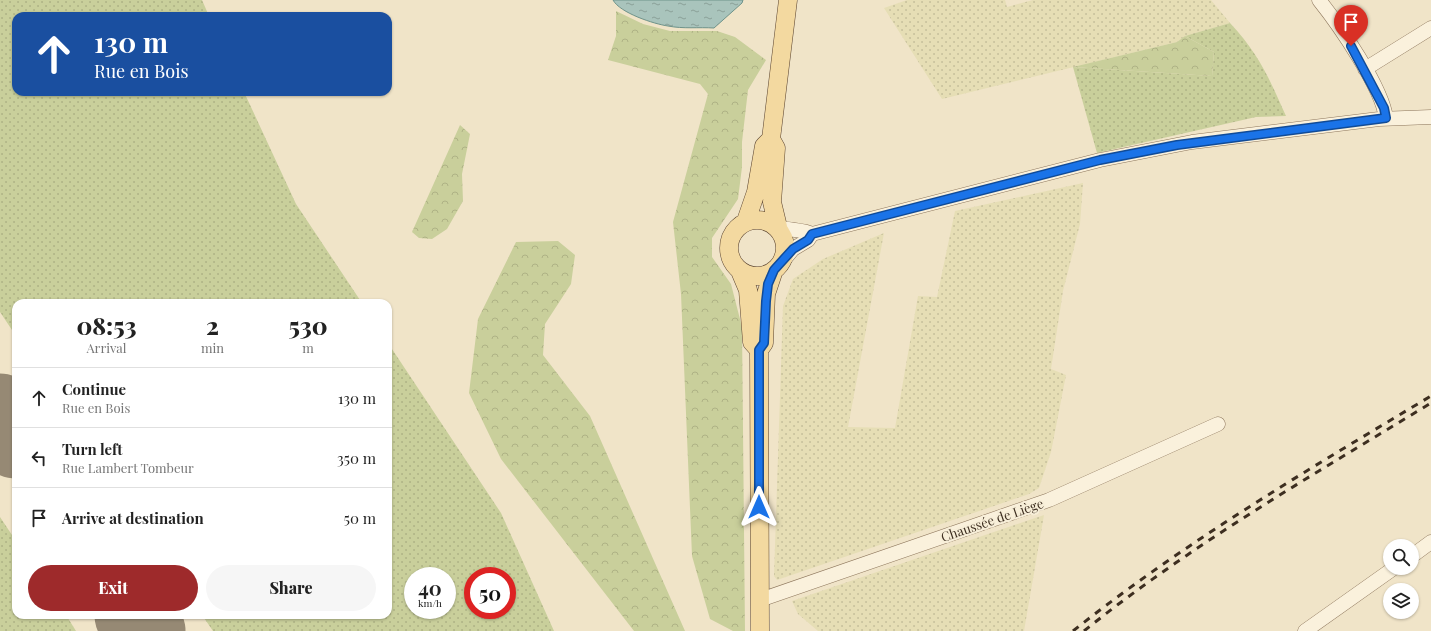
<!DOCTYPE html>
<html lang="en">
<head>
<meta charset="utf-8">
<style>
  :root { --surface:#fff; --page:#f6f6f6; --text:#222; --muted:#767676; --line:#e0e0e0; --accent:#9e2a2b }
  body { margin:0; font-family:"Playfair Display",serif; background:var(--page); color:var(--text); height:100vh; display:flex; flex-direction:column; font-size:15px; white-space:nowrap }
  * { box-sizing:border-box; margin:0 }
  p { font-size:13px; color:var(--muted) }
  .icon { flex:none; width:22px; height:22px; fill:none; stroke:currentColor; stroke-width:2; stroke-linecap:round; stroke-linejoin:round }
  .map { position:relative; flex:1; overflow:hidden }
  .side { position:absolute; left:12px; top:299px; width:380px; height:320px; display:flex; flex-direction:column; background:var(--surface); border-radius:12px; box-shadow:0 1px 3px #0004 }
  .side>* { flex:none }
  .hud { position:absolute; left:12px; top:12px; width:380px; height:84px; border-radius:12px; box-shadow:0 1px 3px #0004; background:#1a4fa0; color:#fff; overflow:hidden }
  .tools { position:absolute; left:1383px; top:539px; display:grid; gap:8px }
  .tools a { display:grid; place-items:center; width:36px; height:36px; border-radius:50%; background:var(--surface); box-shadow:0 1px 3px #0004; font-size:20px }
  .speed { position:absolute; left:404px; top:567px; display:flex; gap:8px; font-size:20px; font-weight:700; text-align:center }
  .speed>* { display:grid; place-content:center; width:52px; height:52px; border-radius:50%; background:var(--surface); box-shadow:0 1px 3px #0004; line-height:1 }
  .speed small { font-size:10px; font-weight:400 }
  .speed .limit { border:6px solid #d22; background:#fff; color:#111 }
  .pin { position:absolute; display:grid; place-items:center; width:34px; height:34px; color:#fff; margin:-41px -17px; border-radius:50% 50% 50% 0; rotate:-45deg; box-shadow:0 0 4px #0007 }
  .pin .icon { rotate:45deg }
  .me { position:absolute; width:44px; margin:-22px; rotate:0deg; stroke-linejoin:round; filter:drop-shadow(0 0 3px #0008) }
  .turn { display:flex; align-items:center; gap:14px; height:84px; padding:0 16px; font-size:18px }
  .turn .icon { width:52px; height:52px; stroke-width:2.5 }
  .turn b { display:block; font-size:28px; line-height:34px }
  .eta { display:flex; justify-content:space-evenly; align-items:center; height:68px; text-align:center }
  .eta b { font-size:24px; font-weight:800; line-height:28px }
  .cta { display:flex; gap:8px; margin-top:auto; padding:8px 16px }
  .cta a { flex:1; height:46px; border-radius:24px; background:var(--accent); color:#fff; font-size:16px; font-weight:800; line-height:46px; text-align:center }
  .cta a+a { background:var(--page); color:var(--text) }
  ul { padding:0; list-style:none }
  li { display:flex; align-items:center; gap:12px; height:60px; padding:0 16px; border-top:1px solid var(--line) }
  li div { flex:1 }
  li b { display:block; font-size:15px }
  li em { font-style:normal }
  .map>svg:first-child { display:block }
</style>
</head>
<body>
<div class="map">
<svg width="1431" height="631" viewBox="0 0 1431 631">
  <defs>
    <pattern id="farmland-dots" width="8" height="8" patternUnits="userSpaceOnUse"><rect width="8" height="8" fill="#e6deb5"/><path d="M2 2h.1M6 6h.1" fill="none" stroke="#c6bf9b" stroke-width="1.8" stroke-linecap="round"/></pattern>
    <pattern id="grass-dots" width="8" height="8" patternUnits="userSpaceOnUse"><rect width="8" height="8" fill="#c9cf9b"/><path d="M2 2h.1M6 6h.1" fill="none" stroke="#aeb285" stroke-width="1.8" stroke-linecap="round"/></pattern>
    <pattern id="forest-crowns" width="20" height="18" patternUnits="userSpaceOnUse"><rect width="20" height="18" fill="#c9cf9b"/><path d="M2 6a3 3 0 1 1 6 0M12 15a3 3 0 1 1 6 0" fill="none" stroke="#aeb285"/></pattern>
    <pattern id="water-ripples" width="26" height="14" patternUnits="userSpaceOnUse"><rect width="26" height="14" fill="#a9c4bc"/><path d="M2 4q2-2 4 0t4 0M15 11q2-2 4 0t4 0" fill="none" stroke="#8ba098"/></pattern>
  </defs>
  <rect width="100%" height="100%" fill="#f0e4c8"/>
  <path fill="url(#farmland-dots)" d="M 907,0 L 1005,0 L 1007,7 L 1033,0 L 1211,0 L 1230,23 L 1185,36 L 1177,42 L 942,99 L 884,8 Z
    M 1083,183 L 1080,224 L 1063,291 L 1051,369 L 1066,375 L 1051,452 L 1039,488 L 1029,494 L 777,580 L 774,576 L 783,306 L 793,279 L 823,259 L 884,233 L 848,427 L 895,428 L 918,296 L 937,297 L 955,211 Z
    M 1044,515 L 1024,631 L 818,631 L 798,614 L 792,601 Z"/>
  <path fill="url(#grass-dots)" fill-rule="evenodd" d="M 0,0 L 202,0 L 209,16 L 16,16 L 16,92 L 244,92 L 296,204 L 362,303 L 16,303 L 16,336 L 0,312 Z
    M 1230,23 C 1259,54 1269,78 1286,116 L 1256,117 L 1097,153 L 1073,67 L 1212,76 L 1214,52 L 1185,36 Z
    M 388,343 L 501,513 L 554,631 L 213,631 L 202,615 L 388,615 ZM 413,576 L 447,576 L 447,610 L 413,610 ZM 473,576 L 507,576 L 507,610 L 473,610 Z
    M 0,517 L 16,541 L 16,615 L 66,615 L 76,631 L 0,631 Z"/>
  <path fill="url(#forest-crowns)" d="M 616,11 L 643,24 L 670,31 L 717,31 L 735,37 L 766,60 L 748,90 L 742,142 L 742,167 L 738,199 L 712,238 L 712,257 L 731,284 L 742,327 L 745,631 L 733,631 L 710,619 L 692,556 L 681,294 L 673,222 L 708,94 L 700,84 L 608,60 L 616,36 Z
    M 1185,36 L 1214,52 L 1212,76 L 1073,67 L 1177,42 Z
    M 460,125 L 470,134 L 462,174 L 463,201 L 447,229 L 432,239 L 419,238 L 412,232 Z
    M 558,241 L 575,255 L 571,284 L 545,324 L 543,355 L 590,416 L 685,631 L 634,631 L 501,459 L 469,393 L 478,319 L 516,242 Z"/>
  <path fill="url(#water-ripples)" stroke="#6f938a" d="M 613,0 L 743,0 L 742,3 L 714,28 C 699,27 683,29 668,26 C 654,24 620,13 613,0 Z"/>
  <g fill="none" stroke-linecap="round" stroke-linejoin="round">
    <path stroke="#968974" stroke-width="81" d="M 0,414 L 16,438
      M 135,615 L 145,631"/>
    <defs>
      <path id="minor" d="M 1319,0 C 1339,25 1382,87 1386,118
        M 1365,69 L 1431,28
        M 778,227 C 787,230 805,230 812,234 L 1100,160 L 1192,142 L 1379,119 L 1431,117
        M 783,261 L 793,249 L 808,240 L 812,234
        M 1412,556 L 1431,542
        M 760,600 L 1049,500 L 1218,424
        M 1305,631 L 1394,568"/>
      <path id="major" d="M 771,139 L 776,148 L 772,202 L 778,227
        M729 248a28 28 0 1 1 56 0a28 28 0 1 1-56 0Z
        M 746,221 L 756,192 L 764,146 L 771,139 L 788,0
        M 740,271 L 748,290 L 752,342 L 759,350
        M 760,631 L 759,350 L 764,343 L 766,294 L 774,270"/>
    </defs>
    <use href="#minor" stroke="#8d765c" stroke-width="15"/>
    <use href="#major" stroke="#5b4430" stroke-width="19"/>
    <use href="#minor" stroke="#faf1dc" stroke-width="14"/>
    <use href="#major" stroke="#f3d9a0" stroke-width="18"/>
    <path stroke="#3d2e20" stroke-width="3" stroke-dasharray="7 7" stroke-linecap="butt" d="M 1073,631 C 1185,542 1309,469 1431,396
      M 1084,631 C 1192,544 1313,475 1431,403"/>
  </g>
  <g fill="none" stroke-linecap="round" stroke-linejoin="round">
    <defs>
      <path id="route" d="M 759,507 L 759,350 L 764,343 L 766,301 L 768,284 L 774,270 L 793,249 L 808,240 L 812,234 L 1100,160 L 1177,145 L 1386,118 L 1384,108 L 1351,46"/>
    </defs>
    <use href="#route" stroke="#114b97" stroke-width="10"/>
    <use href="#route" stroke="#1a73e8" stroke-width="7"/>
  </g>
  <g text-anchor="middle" stroke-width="4" stroke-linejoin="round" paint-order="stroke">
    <g font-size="13" fill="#3d2e20" stroke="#f7eed8">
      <text transform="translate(992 520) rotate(-19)" y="5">Chaussée de Liège</text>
    </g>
  </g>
</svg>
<div class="tools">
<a><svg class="icon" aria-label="search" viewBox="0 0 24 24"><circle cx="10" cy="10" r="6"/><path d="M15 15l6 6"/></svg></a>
<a><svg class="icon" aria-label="layers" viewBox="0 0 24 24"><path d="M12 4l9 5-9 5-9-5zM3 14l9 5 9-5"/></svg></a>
</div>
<div class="speed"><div>40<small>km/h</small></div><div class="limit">50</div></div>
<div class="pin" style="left:1351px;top:46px;background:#d93025"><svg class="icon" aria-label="arrive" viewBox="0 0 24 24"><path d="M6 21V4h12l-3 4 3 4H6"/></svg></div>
<svg class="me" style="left:759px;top:507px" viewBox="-20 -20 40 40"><path d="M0-17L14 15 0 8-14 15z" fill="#1a73e8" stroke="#fff" stroke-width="4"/></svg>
<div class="hud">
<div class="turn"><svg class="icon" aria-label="ahead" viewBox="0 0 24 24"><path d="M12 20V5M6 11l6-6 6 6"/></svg><div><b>130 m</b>Rue en Bois</div></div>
</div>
<section class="side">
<div class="eta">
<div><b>08:53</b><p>Arrival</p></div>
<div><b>2</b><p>min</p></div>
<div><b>530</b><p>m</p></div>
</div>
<ul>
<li><svg class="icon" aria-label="ahead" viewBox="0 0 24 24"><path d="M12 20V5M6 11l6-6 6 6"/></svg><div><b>Continue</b><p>Rue en Bois</p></div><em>130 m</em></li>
<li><svg class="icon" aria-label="left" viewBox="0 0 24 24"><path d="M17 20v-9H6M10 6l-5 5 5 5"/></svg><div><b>Turn left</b><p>Rue Lambert Tombeur</p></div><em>350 m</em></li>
<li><svg class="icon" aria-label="arrive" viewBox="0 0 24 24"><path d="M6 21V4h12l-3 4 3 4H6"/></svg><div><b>Arrive at destination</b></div><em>50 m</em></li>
</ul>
<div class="cta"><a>Exit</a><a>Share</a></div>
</section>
</div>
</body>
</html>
